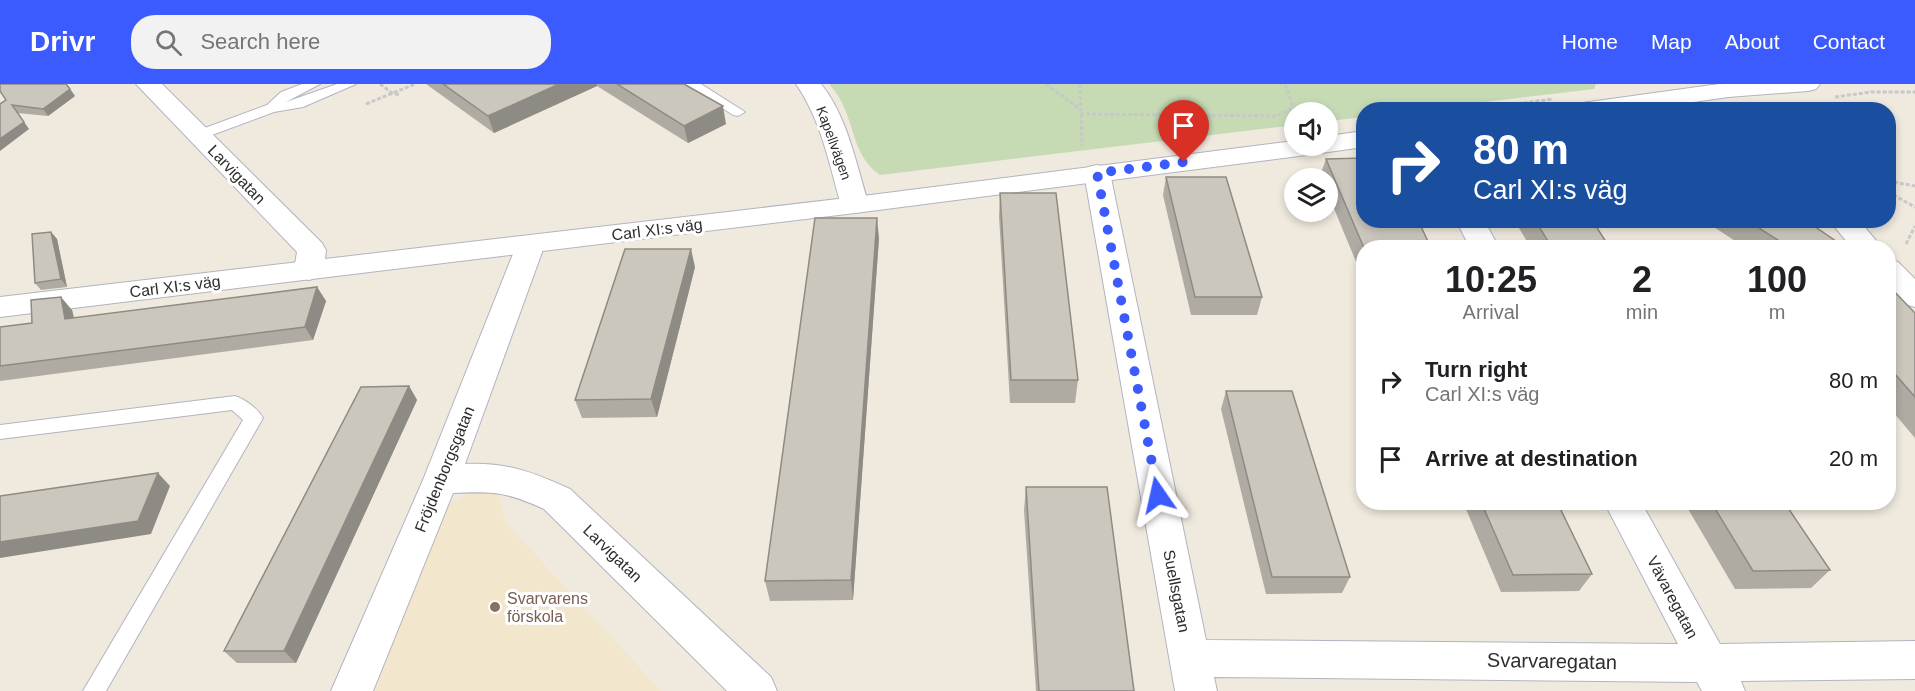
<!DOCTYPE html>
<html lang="en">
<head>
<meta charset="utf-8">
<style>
  :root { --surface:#fff; --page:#f2f2f2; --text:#202124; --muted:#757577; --accent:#3c5bff }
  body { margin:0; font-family:Arial,sans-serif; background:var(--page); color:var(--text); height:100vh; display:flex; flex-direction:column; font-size:22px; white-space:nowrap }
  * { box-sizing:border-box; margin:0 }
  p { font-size:20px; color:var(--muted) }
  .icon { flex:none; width:33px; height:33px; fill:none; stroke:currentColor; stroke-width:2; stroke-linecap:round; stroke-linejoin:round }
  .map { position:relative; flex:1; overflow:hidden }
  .sheet { position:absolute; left:1356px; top:156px; width:540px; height:270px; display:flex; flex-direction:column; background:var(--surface); border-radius:24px; box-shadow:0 3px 9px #0003 }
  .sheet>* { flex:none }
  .banner { position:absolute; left:1356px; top:18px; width:540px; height:126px; border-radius:24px; box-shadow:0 3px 9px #0003; background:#1a4fa0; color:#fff; overflow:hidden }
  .buttons { position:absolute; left:1284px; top:18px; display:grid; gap:12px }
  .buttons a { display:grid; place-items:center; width:54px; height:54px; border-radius:50%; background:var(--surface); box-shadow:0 3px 9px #0003; font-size:30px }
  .pin { position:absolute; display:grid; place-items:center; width:51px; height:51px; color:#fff; margin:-62px -26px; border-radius:50% 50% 50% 0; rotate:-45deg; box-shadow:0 0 6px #0007 }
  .pin .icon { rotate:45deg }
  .me { position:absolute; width:66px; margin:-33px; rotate:349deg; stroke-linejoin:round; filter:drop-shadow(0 0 4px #0008) }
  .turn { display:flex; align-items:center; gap:21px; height:126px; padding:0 18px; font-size:27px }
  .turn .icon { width:78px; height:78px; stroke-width:2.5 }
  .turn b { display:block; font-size:42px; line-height:51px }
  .eta { display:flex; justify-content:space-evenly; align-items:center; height:102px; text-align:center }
  .eta b { font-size:36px; font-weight:700; line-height:42px }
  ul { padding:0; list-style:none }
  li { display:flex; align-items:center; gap:18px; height:78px; padding:0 18px }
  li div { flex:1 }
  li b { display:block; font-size:22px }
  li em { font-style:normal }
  header { display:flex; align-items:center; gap:36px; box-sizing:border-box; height:84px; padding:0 30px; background:var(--accent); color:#fff }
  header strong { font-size:28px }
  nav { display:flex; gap:33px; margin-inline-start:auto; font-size:21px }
  .search { width:420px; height:54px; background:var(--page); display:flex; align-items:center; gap:15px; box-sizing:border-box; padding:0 21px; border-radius:24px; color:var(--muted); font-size:22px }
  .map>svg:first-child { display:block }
</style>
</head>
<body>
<header>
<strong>Drivr</strong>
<div class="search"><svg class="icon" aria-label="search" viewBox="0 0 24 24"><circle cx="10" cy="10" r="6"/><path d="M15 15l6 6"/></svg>Search here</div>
<nav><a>Home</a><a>Map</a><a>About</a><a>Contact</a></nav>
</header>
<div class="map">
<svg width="1915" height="607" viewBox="0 0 1915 607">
  <rect width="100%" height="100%" fill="#efe9de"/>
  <path fill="#f2e7cd" d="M 497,403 L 506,439 L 661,607 L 375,607 L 445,422 L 474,407 Z"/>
  <path fill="#c6dbb4" d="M 829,0 L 1596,0 L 1594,5 L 1425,25 L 1364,26 L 1363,33 L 1328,37 L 1328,28 L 1294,28 L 1294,41 L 880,91 C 848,69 857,30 829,0 Z"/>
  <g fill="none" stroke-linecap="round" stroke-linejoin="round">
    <defs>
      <path id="lane" d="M 302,0 L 320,0 L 286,18 L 337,0 L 356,0 L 303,23 L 274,28 L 204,54 L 199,55 L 192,51 L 194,48 L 267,21 L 281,8 Z
        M 685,0 L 701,0 L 745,28 L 738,32 L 733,31 Z
        M 235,312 C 245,315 258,325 263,334 L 106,607 L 83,607 L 243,336 L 232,326 L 0,355 L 0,341 Z"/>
      <path id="street" d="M 136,0 L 162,0 L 322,159 L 326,166 L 324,186 L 319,193 L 309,196 L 299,193 L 294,186 L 297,168 Z
        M 796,0 L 821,0 C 848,33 856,81 869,121 L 865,127 L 855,129 L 845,127 L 841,121 C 829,79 821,36 796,0 Z
        M 1723,0 L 1820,0 L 1816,5 L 1808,7 L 1728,13 L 1719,11 L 1716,6 Z
        M 1097,81 L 1106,83 L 1110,89 L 1206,556 L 1678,560 L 1604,418 L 1641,418 L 1720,560 L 1915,557 L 1915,595 L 1741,597 L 1745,607 L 1702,607 L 1697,598 L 1214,593 L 1217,607 L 1175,607 L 1084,89 L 1088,83 Z
        M 1456,136 L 1484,136 L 1499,164 L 1470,164 Z
        M 531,151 L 541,154 L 545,160 L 465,380 C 506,378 533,388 570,405 L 771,593 L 777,607 L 727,607 L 544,425 C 507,408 493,407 453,409 L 373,607 L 331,607 L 423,396 L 517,160 L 521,154 Z"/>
      <path id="secondary" d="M 1719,0 L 1737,1 L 1740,6 L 1737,11 L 1728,13 L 1639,26 L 1570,26 L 1573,21 L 1582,19 Z
        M 1364,47 L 1364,63 L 1314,70 L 855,129 L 0,233 L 0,213 L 855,113 L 1294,57 L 1294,62 L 1328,62 L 1328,52 Z
        M 1829,136 L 1859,136 L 1882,164 L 1852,164 Z
        M 1888,175 L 1898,178 L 1915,195 L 1915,223 L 1904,220 L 1888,203 Z"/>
    </defs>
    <use href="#lane" stroke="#b2b4c1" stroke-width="2"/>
    <use href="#street" stroke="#b2b4c1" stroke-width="2"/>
    <use href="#secondary" stroke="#b2b4c1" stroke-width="2"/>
    <path stroke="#c8c8c8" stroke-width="3" stroke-dasharray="4 2" stroke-linecap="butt" d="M 380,0 L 392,9 L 400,11
      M 1046,0 L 1080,25
      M 1080,0 L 1082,62
      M 1835,13 L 1871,8 L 1915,8
      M 366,20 L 415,0
      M 1470,26 L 1553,15
      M 1080,30 L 1277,32 L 1291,25 L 1292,20 L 1285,0
      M 1888,97 L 1915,102
      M 1888,108 L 1915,123
      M 1906,160 L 1915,142"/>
    <use href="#lane" fill="#fff" fill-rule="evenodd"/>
    <use href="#street" fill="#fff" fill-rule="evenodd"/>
    <use href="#secondary" fill="#fff" fill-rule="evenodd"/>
  </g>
  <path fill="#afaba3" d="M 426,0 L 684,0 L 726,40 L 688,59 L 597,2 L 494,49 Z
    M 70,5 L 75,12 L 48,32 L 17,29 L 29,45 L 6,16 Z
    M 1326,75 L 1364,164 L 1364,197 L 1328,110 L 1328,94 L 1321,94 L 1320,92 Z
    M 1166,93 L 1262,213 L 1257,231 L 1191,231 L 1163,111 Z
    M 1000,109 L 1078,296 L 1075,319 L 1010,319 L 999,132 Z
    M 1514,136 L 1592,136 L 1610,164 L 1531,164 Z
    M 1703,136 L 1805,136 L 1836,157 L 1854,164 L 1746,164 Z
    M 51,148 L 57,155 L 67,203 L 41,206 L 35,199 Z
    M 879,154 L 853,516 L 770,517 L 765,497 Z
    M 695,183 L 657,333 L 582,334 L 575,316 Z
    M 1888,201 L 1915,229 L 1915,354 L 1888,322 Z
    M 317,203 L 326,217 L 313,256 L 0,297 L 0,243 L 32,239 L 72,226 L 74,234 Z
    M 409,302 L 417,316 L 296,579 L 237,579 L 224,567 Z
    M 1226,307 L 1350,493 L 1342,509 L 1266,510 L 1221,325 Z
    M 1026,403 L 1134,607 L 1036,607 L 1024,426 Z
    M 1463,418 L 1557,418 L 1592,490 L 1579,507 L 1501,508 Z
    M 1684,418 L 1784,418 L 1830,486 L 1811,504 L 1735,505 Z"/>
  <path fill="#8e8b84" d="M 559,0 L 597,0 L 597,2 L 494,49 L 488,32 Z
    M 70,5 L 75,12 L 48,32 L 43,25 Z
    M 12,21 L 29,45 L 0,67 L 0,55 Z
    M 723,22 L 726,40 L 688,59 L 684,42 Z
    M 877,134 L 879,154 L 853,516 L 851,496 Z
    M 51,148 L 57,155 L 67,203 L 61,195 Z
    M 691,165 L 695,183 L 657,333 L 651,315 Z
    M 317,203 L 326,217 L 313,256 L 305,243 Z
    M 61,213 L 72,226 L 77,248 L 65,235 Z
    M 409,302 L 417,316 L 296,579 L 284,567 Z
    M 158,389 L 170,402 L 151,450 L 0,474 L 0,458 Z"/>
  <path fill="#cbc7bd" stroke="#8e8b84" stroke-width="1.5" d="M 0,0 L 66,0 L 70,5 L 43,25 L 12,21 L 24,38 L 0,55 L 0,20 L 6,16 L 0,7 Z
    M 443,0 L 559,0 L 488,32 Z
    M 617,0 L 684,0 L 723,22 L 684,42 Z
    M 1364,74 L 1364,136 L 1418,136 L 1431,164 L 1364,164 L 1326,75 Z
    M 1166,93 L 1226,93 L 1262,213 L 1195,213 Z
    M 1000,109 L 1056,109 L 1078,296 L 1011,296 Z
    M 815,134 L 877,134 L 851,496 L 765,497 Z
    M 1535,136 L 1592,136 L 1610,164 L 1552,164 Z
    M 1746,136 L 1805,136 L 1836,157 L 1848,157 L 1854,164 L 1786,164 L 1781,158 Z
    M 51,148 L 61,195 L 35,199 L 32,150 Z
    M 625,165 L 691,165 L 651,315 L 575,316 Z
    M 1888,201 L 1915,229 L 1915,313 L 1888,282 Z
    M 317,203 L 305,243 L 0,282 L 0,243 L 32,239 L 31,216 L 61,213 L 65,235 Z
    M 409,302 L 284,567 L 224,567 L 361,303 Z
    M 1226,307 L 1292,307 L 1350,493 L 1272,493 Z
    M 158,389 L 138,437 L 0,458 L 0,412 Z
    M 1026,403 L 1107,403 L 1134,607 L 1039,607 Z
    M 1481,418 L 1557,418 L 1592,490 L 1513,491 Z
    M 1711,418 L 1784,418 L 1830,486 L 1753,487 Z"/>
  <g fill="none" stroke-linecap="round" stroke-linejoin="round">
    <path stroke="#3c5bff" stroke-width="10" stroke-dasharray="0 18" d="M 1158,411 L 1097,89 L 1184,78"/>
  </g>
  <circle fill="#8d6e63" stroke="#fff" stroke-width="2" cx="495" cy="523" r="6"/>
  <g text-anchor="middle" stroke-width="6" stroke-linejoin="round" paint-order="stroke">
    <g font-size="14" fill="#2d2d2d" stroke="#fff">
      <text transform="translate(834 59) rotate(70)" y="5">Kapellvägen</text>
    </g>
    <g font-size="16" fill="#2d2d2d" stroke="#fff">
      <text transform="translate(237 90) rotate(46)" y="6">Larvigatan</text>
      <text transform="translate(657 145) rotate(-7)" y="6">Carl XI:s väg</text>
      <text transform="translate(175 202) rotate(-7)" y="6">Carl XI:s väg</text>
      <text transform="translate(444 385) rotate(-68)" y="6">Fröjdenborgsgatan</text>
      <text transform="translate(613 469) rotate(44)" y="6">Larvigatan</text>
      <text transform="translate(1177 507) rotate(79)" y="6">Suellsgatan</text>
      <text transform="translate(1673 513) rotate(62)" y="6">Vävaregatan</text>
    </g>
    <g font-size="16" fill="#785e54" stroke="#fff" text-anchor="start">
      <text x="507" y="520">Svarvarens<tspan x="507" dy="18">förskola</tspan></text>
    </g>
    <g font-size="20" fill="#2d2d2d" stroke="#fff">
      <text transform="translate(1552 577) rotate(1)" y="7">Svarvaregatan</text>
    </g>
  </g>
</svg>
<div class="buttons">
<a><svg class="icon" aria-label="sound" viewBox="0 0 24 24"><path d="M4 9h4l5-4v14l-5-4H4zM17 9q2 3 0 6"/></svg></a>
<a><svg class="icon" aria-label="layers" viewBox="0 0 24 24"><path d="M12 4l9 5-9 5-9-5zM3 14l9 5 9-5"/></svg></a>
</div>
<div class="pin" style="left:1184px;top:78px;background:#d93025"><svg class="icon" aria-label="arrive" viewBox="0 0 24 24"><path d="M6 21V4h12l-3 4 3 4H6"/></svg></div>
<svg class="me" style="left:1158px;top:411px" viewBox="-20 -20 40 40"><path d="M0-17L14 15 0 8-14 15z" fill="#3c5bff" stroke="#fff" stroke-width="4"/></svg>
<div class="banner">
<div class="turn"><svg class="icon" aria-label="right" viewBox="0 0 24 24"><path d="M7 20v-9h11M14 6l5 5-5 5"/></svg><div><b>80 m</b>Carl XI:s väg</div></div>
</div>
<section class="sheet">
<div class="eta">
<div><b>10:25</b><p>Arrival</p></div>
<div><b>2</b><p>min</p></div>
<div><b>100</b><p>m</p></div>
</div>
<ul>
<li><svg class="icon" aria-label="right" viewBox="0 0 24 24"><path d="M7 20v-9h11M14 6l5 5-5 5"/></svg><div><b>Turn right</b><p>Carl XI:s väg</p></div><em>80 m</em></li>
<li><svg class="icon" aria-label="arrive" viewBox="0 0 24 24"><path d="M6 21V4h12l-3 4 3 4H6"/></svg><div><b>Arrive at destination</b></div><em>20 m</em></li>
</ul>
</section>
</div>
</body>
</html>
